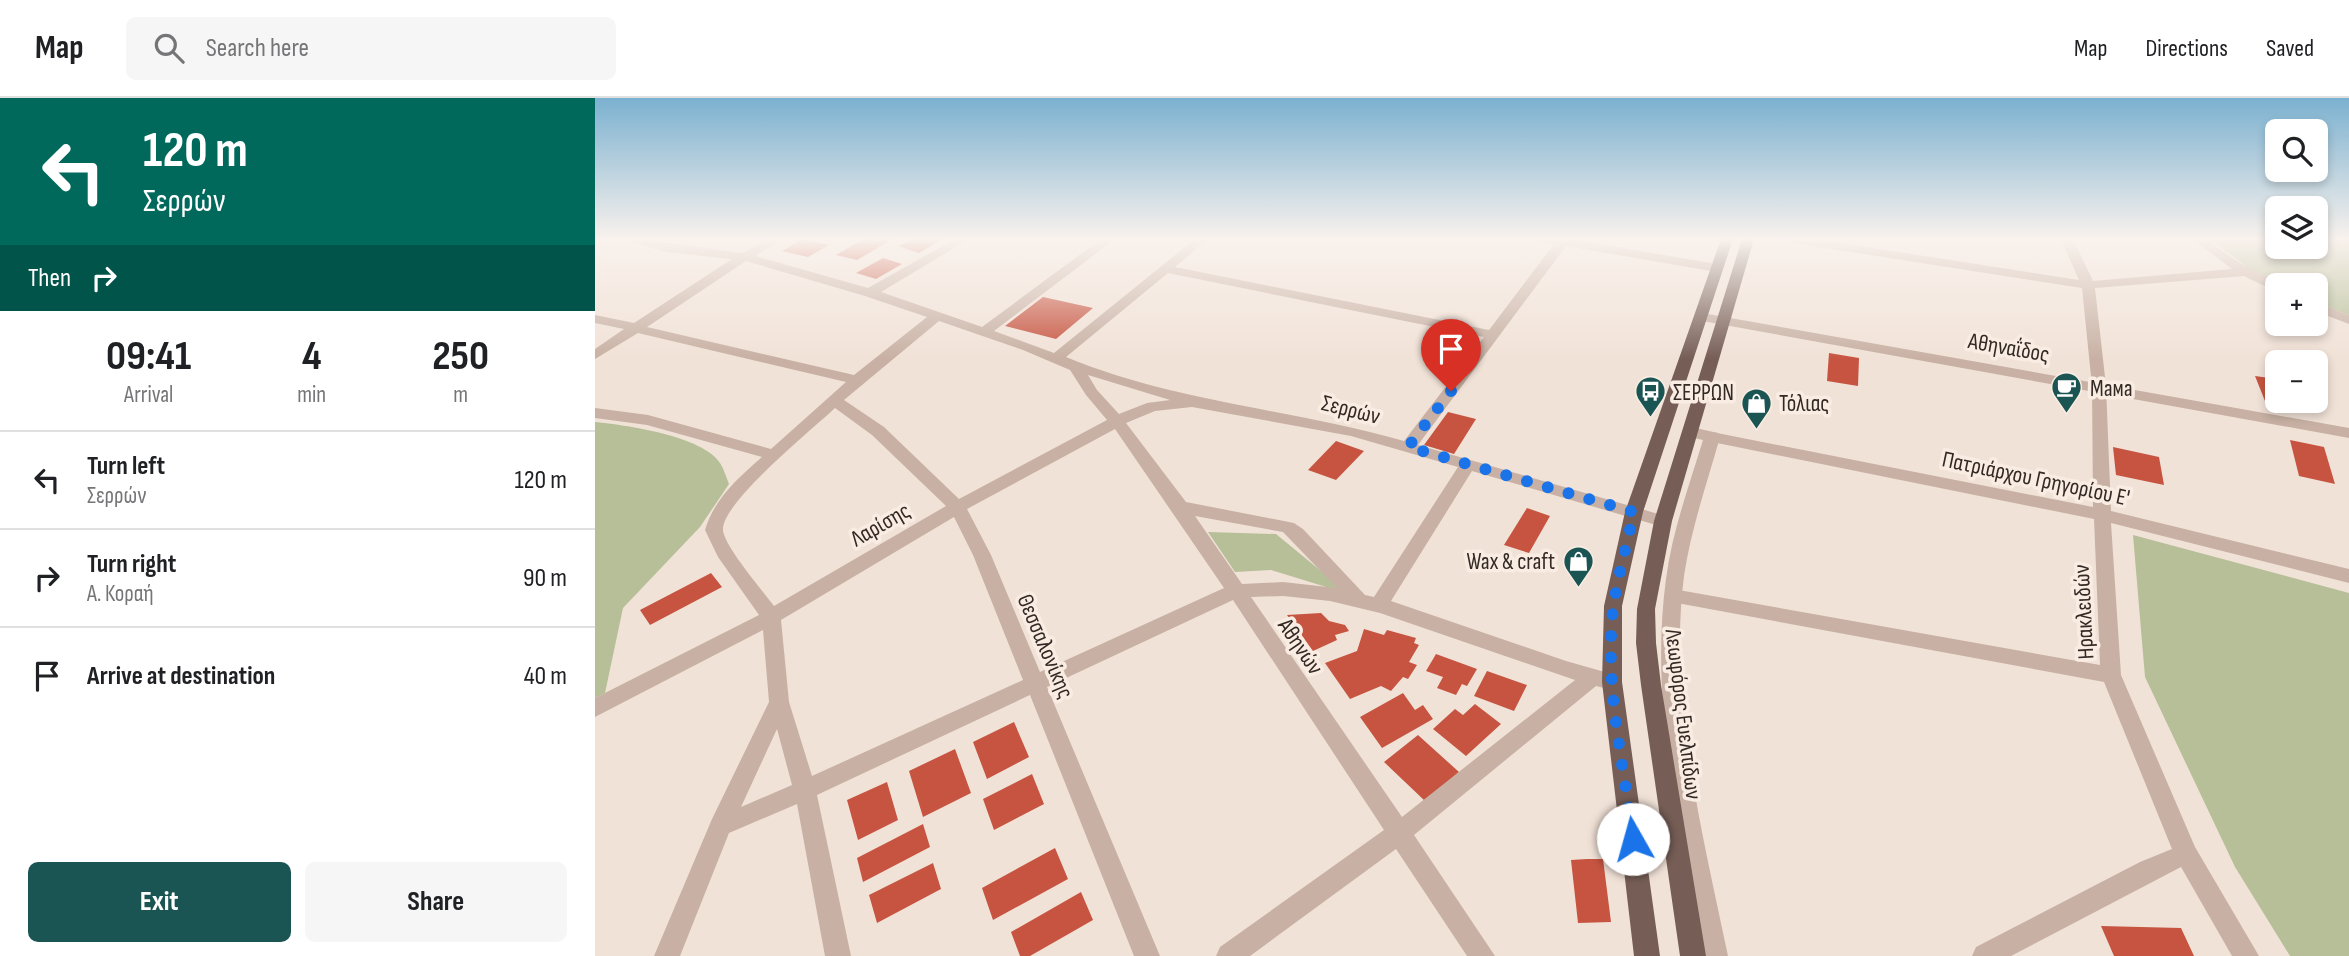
<!DOCTYPE html>
<html lang="en">
<head>
<meta charset="utf-8">
<style>
  :root { --surface:#fff; --page:#f6f6f6; --text:#202124; --muted:#757577; --line:#e0e0e0; --accent:#1b5553 }
  body { margin:0; font-family:"Sofia Sans Condensed",sans-serif; background:var(--page); color:var(--text); height:100vh; display:flex; flex-direction:column; font-size:26px; white-space:nowrap }
  * { box-sizing:border-box; margin:0 }
  p { font-size:23px; color:var(--muted) }
  .icon { flex:none; width:38px; height:38px; fill:none; stroke:currentColor; stroke-width:2; stroke-linecap:round; stroke-linejoin:round }
  .map { position:relative; flex:1; overflow:hidden }
  .panel { display:flex; flex-direction:column; background:var(--surface); width:595px }
  .panel>* { flex:none }
  .banner { background:#00695c; color:#fff; overflow:hidden }
  .buttons { position:absolute; left:1670px; top:21px; display:grid; gap:14px }
  .buttons a { display:grid; place-items:center; width:63px; height:63px; border-radius:10px; background:var(--surface); box-shadow:0 4px 10px #0003; font-size:35px }
  .pin { position:absolute; display:grid; place-items:center; width:60px; height:60px; color:#fff; margin:-72px -30px; border-radius:50% 50% 50% 0; rotate:-45deg; box-shadow:0 0 7px #0007 }
  .pin .icon { rotate:45deg }
  .me { position:absolute; width:77px; margin:-38px; rotate:353deg; stroke-linejoin:round; filter:drop-shadow(0 0 5px #0008) }
  .turn { display:flex; align-items:center; gap:24px; height:147px; padding:0 28px; font-size:32px }
  .turn .icon { width:91px; height:91px; stroke-width:2.5 }
  .turn b { display:block; font-size:49px; line-height:60px }
  .then { display:flex; align-items:center; height:66px; padding:0 28px; background:#0003; gap:14px; font-size:26px }
  .eta { display:flex; justify-content:space-evenly; align-items:center; height:119px; text-align:center }
  .eta b { font-size:42px; font-weight:700; line-height:49px }
  .button { display:flex; gap:14px; margin-top:auto; padding:14px 28px }
  .button a { flex:1; height:80px; border-radius:10px; background:var(--accent); color:#fff; font-size:28px; font-weight:700; line-height:80px; text-align:center }
  .button a+a { background:var(--page); color:var(--text) }
  ul { padding:0; list-style:none }
  li { display:flex; align-items:center; gap:21px; height:98px; padding:0 28px; border-top:2px solid var(--line) }
  li div { flex:1 }
  li b { display:block; font-size:26px }
  li em { font-style:normal }
  header { display:flex; align-items:center; gap:42px; box-sizing:border-box; height:98px; padding:0 35px; background:var(--surface); border-bottom:2px solid var(--line) }
  header strong { font-size:33px }
  nav { display:flex; gap:38px; margin-inline-start:auto; font-size:24px }
  .search { width:490px; height:63px; background:var(--page); display:flex; align-items:center; gap:18px; box-sizing:border-box; padding:0 24px; border-radius:10px; color:var(--muted); font-size:26px }
  main { display:flex; flex:1; min-height:0 }
  .map>svg:first-child { display:block }
</style>
</head>
<body>
<header>
<strong>Map</strong>
<div class="search"><svg class="icon" aria-label="search" viewBox="0 0 24 24"><circle cx="10" cy="10" r="6"/><path d="M15 15l6 6"/></svg>Search here</div>
<nav><a>Map</a><a>Directions</a><a>Saved</a></nav>
</header>
<main>
<section class="panel">
<div class="banner">
<div class="turn"><svg class="icon" aria-label="left" viewBox="0 0 24 24"><path d="M17 20v-9H6M10 6l-5 5 5 5"/></svg><div><b>120 m</b>Σερρών</div></div>
<div class="then">Then<svg class="icon" aria-label="right" viewBox="0 0 24 24"><path d="M7 20v-9h11M14 6l5 5-5 5"/></svg></div>
</div>
<div class="eta">
<div><b>09:41</b><p>Arrival</p></div>
<div><b>4</b><p>min</p></div>
<div><b>250</b><p>m</p></div>
</div>
<ul>
<li><svg class="icon" aria-label="left" viewBox="0 0 24 24"><path d="M17 20v-9H6M10 6l-5 5 5 5"/></svg><div><b>Turn left</b><p>Σερρών</p></div><em>120 m</em></li>
<li><svg class="icon" aria-label="right" viewBox="0 0 24 24"><path d="M7 20v-9h11M14 6l5 5-5 5"/></svg><div><b>Turn right</b><p>Α. Κοραή</p></div><em>90 m</em></li>
<li><svg class="icon" aria-label="arrive" viewBox="0 0 24 24"><path d="M6 21V4h12l-3 4 3 4H6"/></svg><div><b>Arrive at destination</b></div><em>40 m</em></li>
</ul>
<div class="button"><a>Exit</a><a>Share</a></div>
</section>
<div class="map">
<svg width="1754" height="858" viewBox="0 0 1754 858">
  <rect width="100%" height="100%" fill="#f1e2d7"/>
  <path fill="#b6bf98" d="M 1614,141 L 1682,141 L 1682,149 L 1720,149 L 1720,141 L 1754,141 L 1754,217 L 1720,204 L 1720,187 L 1686,187 L 1659,174 Z
    M 0,324 C 31,327 108,338 125,365 C 129,371 131,379 134,386 L 105,429 L 28,510 L 10,595 L 0,600 Z
    M 613,434 L 681,436 L 754,496 L 676,472 L 640,474 Z
    M 1538,437 L 1754,495 L 1754,858 L 1695,858 L 1640,769 L 1550,579 Z"/>
  <path fill="#c65440" d="M 208,141 L 234,147 L 213,159 L 187,153 Z
    M 269,141 L 298,141 L 262,162 L 241,157 Z
    M 317,141 L 348,141 L 324,155 L 303,148 Z
    M 288,160 L 307,166 L 281,181 L 261,175 Z
    M 448,199 L 498,210 L 461,241 L 410,228 Z
    M 1234,255 L 1264,260 L 1263,288 L 1232,283 Z
    M 1660,278 L 1682,281 L 1682,303 L 1690,303 L 1694,313 L 1672,308 Z
    M 853,314 L 881,321 L 859,356 L 829,347 Z
    M 1695,342 L 1729,349 L 1740,386 L 1704,378 Z
    M 741,343 L 769,353 L 741,382 L 713,372 Z
    M 1518,349 L 1564,359 L 1569,387 L 1521,377 Z
    M 932,410 L 955,418 L 934,455 L 909,447 Z
    M 116,475 L 127,489 L 55,527 L 45,512 Z
    M 726,515 L 734,523 L 750,527 L 754,533 L 740,537 L 742,542 L 718,553 L 692,517 Z
    M 769,531 L 789,537 L 792,532 L 821,540 L 819,545 L 824,547 L 814,564 L 822,567 L 813,581 L 808,579 L 796,593 L 786,588 L 755,601 L 730,565 L 762,553 Z
    M 841,556 L 882,571 L 872,588 L 867,586 L 861,597 L 842,590 L 848,579 L 831,573 Z
    M 892,573 L 932,587 L 919,613 L 879,598 Z
    M 808,595 L 820,612 L 828,607 L 838,621 L 787,650 L 765,619 Z
    M 880,606 L 906,626 L 871,658 L 838,631 L 860,611 L 868,617 Z
    M 419,624 L 434,659 L 392,681 L 378,644 Z
    M 823,637 L 864,674 L 830,703 L 789,664 Z
    M 360,651 L 376,695 L 328,719 L 314,673 Z
    M 437,676 L 449,706 L 399,732 L 388,701 Z
    M 292,684 L 303,722 L 263,742 L 252,702 Z
    M 328,726 L 335,749 L 268,784 L 262,760 Z
    M 460,750 L 473,781 L 398,822 L 387,790 Z
    M 992,761 L 1008,761 L 1016,824 L 983,825 L 976,762 Z
    M 338,765 L 346,791 L 282,825 L 274,797 Z
    M 486,794 L 498,822 L 435,858 L 425,858 L 416,834 Z
    M 1506,828 L 1586,830 L 1599,858 L 1519,858 Z"/>
  <g fill="none" stroke-linecap="round" stroke-linejoin="round">
    <path fill="#c8b1a4" fill-rule="evenodd" d="M 25,141 L 46,141 L 147,155 L 173,141 L 188,141 L 160,158 L 273,190 L 360,141 L 374,141 L 286,194 L 387,229 L 506,141 L 520,141 L 399,233 L 459,255 L 600,141 L 613,141 L 580,169 L 894,232 L 959,146 L 945,144 L 943,141 L 976,141 L 1127,167 L 1127,173 L 1122,174 L 971,148 L 823,347 L 1074,419 L 1077,423 L 1068,429 L 877,373 L 796,503 L 971,563 L 1024,578 L 1027,584 L 1024,590 L 1017,592 L 1001,588 L 819,737 L 900,858 L 872,858 L 801,751 L 655,858 L 621,858 L 625,849 L 789,732 L 638,502 L 452,589 L 565,858 L 539,858 L 435,597 L 222,697 L 256,858 L 230,858 L 202,706 L 134,735 L 85,858 L 59,858 L 117,721 L 174,604 L 168,532 L 0,619 L 0,600 L 164,517 L 123,459 L 110,432 C 119,401 143,380 167,359 L 52,327 L 0,320 L 0,310 L 53,317 L 176,351 L 251,284 L 43,235 L 0,261 L 0,251 L 29,231 L 0,225 L 0,217 L 39,225 L 137,161 L 71,154 ZM 151,163 L 270,198 L 332,219 L 259,277 L 52,229 ZM 573,175 L 889,239 L 809,343 C 697,311 579,304 471,259 ZM 344,223 L 428,252 L 475,272 L 491,297 L 512,322 L 364,401 L 289,329 L 249,302 ZM 493,277 L 575,302 L 552,305 L 524,316 L 502,292 ZM 597,309 L 756,338 L 863,369 L 779,499 L 770,497 L 708,431 L 699,425 L 591,404 L 531,325 L 560,313 ZM 240,310 L 277,337 L 351,408 L 179,508 C 168,493 129,448 128,432 C 126,405 219,330 240,310 ZM 520,331 L 629,490 L 445,574 L 396,457 L 372,411 ZM 600,418 L 688,434 L 742,490 L 688,484 L 647,486 ZM 359,419 L 378,457 L 428,582 L 217,678 L 194,604 L 186,522 ZM 688,498 L 735,503 L 785,515 L 980,582 L 807,719 L 656,499 ZM 182,631 L 197,687 L 146,709 Z
      M 1192,141 L 1220,141 L 1484,182 L 1466,141 L 1478,141 L 1498,183 L 1637,171 L 1597,141 L 1610,141 L 1645,165 L 1687,187 L 1682,187 L 1682,194 L 1649,178 L 1500,190 L 1511,288 L 1516,413 L 1754,471 L 1754,485 L 1516,425 L 1526,577 L 1600,749 L 1664,858 L 1637,858 L 1586,769 L 1416,858 L 1377,858 L 1381,849 L 1545,764 L 1577,751 L 1509,584 L 1071,503 L 1069,498 L 1071,493 L 1078,491 L 1505,567 L 1499,421 L 1117,344 L 1109,339 L 1117,334 L 1498,409 L 1497,288 L 1487,190 L 1198,145 Z
      M 1720,204 L 1754,217 L 1754,226 L 1720,213 Z"/>
    <path fill="#c8b1a4" fill-rule="evenodd" d="M 1107,215 L 1754,330 L 1754,340 L 1102,222 L 1100,219 Z
      M 1096,329 L 1123,335 L 1125,339 C 1112,385 1096,431 1089,478 C 1073,601 1108,738 1133,858 L 1107,858 C 1085,736 1054,606 1071,481 C 1077,434 1094,388 1108,342 L 1090,338 L 1088,334 Z"/>
    <path fill="#765e56" fill-rule="evenodd" d="M 1126,141 L 1138,141 L 1048,414 L 1027,508 L 1027,584 L 1065,858 L 1039,858 L 1007,584 L 1009,508 L 1030,414 Z
      M 1147,141 L 1159,141 L 1077,423 L 1060,511 L 1061,545 L 1066,587 L 1111,858 L 1085,858 L 1046,587 L 1041,545 L 1042,511 L 1059,423 Z"/>
  </g>
  <linearGradient id="sky" x2="0" y2="1"><stop stop-color="#7bb1d0"/><stop offset="0.54" stop-color="#f9f2ed"/><stop offset="1" stop-color="#f9f2ed" stop-opacity="0"/></linearGradient>
  <rect width="1754" height="261" fill="url(#sky)"/>
  <g fill="none" stroke-linecap="round" stroke-linejoin="round">
    <path stroke="#1a73e8" stroke-width="12" stroke-dasharray="0 21.6" d="M 856,293 L 813,349 L 1039,414 C 1030,456 1016,499 1016,542 C 1014,608 1030,675 1038,741"/>
  </g>
  <defs>
    <symbol id="cafe-pin" viewBox="-11 -11 22 30"><path d="M0 17L-7.5 6A9.5 9.5 0 1 1 7.5 6Z" fill="#1b5553" stroke="#f9ede3"/><path d="M-5.5-4.5H6V0H3Q3 3.5 0 3.5H-2.5Q-5.5 3.5-5.5 0ZM3-3.2v2h1.7v-2ZM-6 4.5H4V6H-6Z" fill="#fff"/></symbol>
    <symbol id="bus-pin" viewBox="-11 -11 22 30"><path d="M0 17L-7.5 6A9.5 9.5 0 1 1 7.5 6Z" fill="#1b5553" stroke="#f9ede3"/><path d="M-5-6H5V4H4V6H2V4H-2V6H-4V4H-5ZM-3.5-4V0h7V-4ZM-3.5 1.2v1.5H-2V1.2ZM2 1.2v1.5H3.5V1.2Z" fill="#fff"/></symbol>
    <symbol id="shop-pin" viewBox="-11 -11 22 30"><path d="M0 17L-7.5 6A9.5 9.5 0 1 1 7.5 6Z" fill="#1b5553" stroke="#f9ede3"/><path d="M-5-2.5h2.3a2.7 3.5 0 0 1 5.4 0H5L5.5 6h-11ZM-1.5-2.5h3a1.5 2.3 0 0 0-3 0Z" fill="#fff"/></symbol>
  </defs>
  <g fill-rule="evenodd">
    <use href="#cafe-pin" x="1454" y="272" width="35" height="47"/>
    <use href="#bus-pin" x="1038" y="276" width="35" height="47"/>
    <use href="#shop-pin" x="1144" y="288" width="35" height="47"/>
    <use href="#shop-pin" x="966" y="446" width="35" height="47"/>
  </g>
  <g text-anchor="middle" stroke-width="7" stroke-linejoin="round" paint-order="stroke">
    <g font-size="23" fill="#342925" stroke="#f9ede3">
      <text transform="translate(1414 249) rotate(10)" y="8">Αθηναΐδος</text>
      <text transform="translate(756 311) rotate(14)" y="8">Σερρών</text>
      <text transform="translate(1441 380) rotate(12)" y="8">Πατριάρχου Γρηγορίου Ε'</text>
      <text transform="translate(285 426) rotate(-30)" y="8">Λαρίσης</text>
      <text transform="translate(1488 514) rotate(-93)" y="8">Ηρακλειδών</text>
      <text transform="translate(451 548) rotate(67)" y="8">Θεσσαλονίκης</text>
      <text transform="translate(706 548) rotate(56)" y="8">Αθηνών</text>
      <text transform="translate(1089 616) rotate(83)" y="8">Λεωφόρος Ευελπίδων</text>
    </g>
    <g font-size="23" fill="#342925" stroke="#f9ede3" text-anchor="start">
      <text x="1495" y="298">Мама</text>
      <text x="1078" y="302">ΣΕΡΡΩΝ</text>
      <text x="1184" y="313">Τόλιας</text>
      <text x="960" y="471" text-anchor="end">Wax &amp; craft</text>
    </g>
  </g>
</svg>
<div class="buttons">
<a><svg class="icon" aria-label="search" viewBox="0 0 24 24"><circle cx="10" cy="10" r="6"/><path d="M15 15l6 6"/></svg></a>
<a><svg class="icon" aria-label="layers" viewBox="0 0 24 24"><path d="M12 4l9 5-9 5-9-5zM3 14l9 5 9-5"/></svg></a>
<a>+</a>
<a>−</a>
</div>
<div class="pin" style="left:856px;top:293px;background:#d93025"><svg class="icon" aria-label="arrive" viewBox="0 0 24 24"><path d="M6 21V4h12l-3 4 3 4H6"/></svg></div>
<svg class="me" style="left:1038px;top:741px" viewBox="-20 -20 40 40"><circle r="19" fill="#fff"/><path d="M0-13L10 11 0 6-10 11z" fill="#1a73e8"/></svg>
</div>
</main>
</body>
</html>
